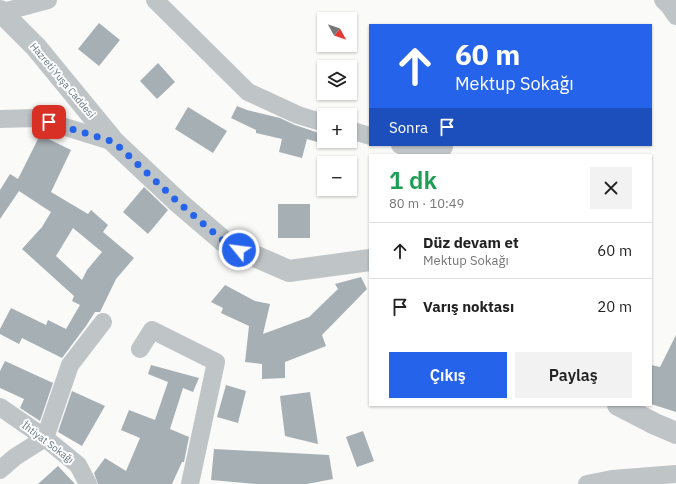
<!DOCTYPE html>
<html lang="tr">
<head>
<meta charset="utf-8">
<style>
  :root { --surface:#fff; --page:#f2f2f2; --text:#222; --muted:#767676; --line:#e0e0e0; --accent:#2563eb }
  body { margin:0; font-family:"IBM Plex Sans",sans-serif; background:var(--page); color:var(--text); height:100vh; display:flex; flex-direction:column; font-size:15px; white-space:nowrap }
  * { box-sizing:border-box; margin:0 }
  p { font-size:13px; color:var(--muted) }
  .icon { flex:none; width:22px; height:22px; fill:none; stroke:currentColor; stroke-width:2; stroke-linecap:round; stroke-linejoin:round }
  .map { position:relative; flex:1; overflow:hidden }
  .side { position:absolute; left:369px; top:154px; width:283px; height:252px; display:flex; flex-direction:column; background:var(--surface); border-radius:0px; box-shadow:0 1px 3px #0004 }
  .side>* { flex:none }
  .hud { position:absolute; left:369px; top:24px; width:283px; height:122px; border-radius:0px; box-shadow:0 1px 3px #0004; background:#2563eb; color:#fff; overflow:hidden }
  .needle { width:26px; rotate:130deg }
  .controls { position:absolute; left:317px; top:12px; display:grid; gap:8px }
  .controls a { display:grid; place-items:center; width:40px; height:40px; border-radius:0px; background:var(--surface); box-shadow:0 1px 3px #0004; font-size:20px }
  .pin { position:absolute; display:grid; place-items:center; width:34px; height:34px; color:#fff; margin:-17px; border-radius:8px; box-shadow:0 2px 6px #0006 }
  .me { position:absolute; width:44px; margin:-22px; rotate:299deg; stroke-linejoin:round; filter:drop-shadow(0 0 3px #0008) }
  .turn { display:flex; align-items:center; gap:14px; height:84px; padding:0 20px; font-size:18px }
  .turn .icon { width:52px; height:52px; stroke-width:2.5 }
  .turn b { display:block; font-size:28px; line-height:34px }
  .then { display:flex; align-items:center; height:38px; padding:0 20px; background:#0003; gap:8px; font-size:15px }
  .round { display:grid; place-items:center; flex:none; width:42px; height:42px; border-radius:0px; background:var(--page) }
  .summary { display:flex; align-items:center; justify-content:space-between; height:68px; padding:0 20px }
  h1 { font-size:24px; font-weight:600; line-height:30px; color:#1e9e55 }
  .primary-button { display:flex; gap:8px; margin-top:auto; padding:8px 20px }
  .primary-button a { flex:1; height:46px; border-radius:0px; background:var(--accent); color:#fff; font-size:16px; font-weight:600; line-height:46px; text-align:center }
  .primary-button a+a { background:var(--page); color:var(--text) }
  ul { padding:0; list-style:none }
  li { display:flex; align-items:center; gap:12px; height:56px; padding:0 20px; border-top:1px solid var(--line) }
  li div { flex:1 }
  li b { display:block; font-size:15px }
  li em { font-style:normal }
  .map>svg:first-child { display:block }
</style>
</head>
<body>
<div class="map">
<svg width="676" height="484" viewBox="0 0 676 484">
  <rect width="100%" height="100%" fill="#fafaf8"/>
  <path fill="#a6afb4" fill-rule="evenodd" d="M 99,23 L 120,40 L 99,66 L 78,49 Z
    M 158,63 L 175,82 L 157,99 L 140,81 Z
    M 237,106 L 247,110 L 280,118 L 295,125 L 319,133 L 317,142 L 307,139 L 302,158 L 279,152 L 282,139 L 256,133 L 256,130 L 231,118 Z
    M 188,107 L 227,131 L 213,153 L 175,129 Z
    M 40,135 L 71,150 L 51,192 L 88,214 L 91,210 L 108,225 L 103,232 L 134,258 L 116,279 L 100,312 L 95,312 L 86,326 L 62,358 L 22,338 L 19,344 L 0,334 L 0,329 L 11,308 L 46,325 L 48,320 L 66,329 L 80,305 L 72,301 L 74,296 L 22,249 L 42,227 L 51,212 L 19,191 L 0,219 L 0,190 L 10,174 L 18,179 ZM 73,228 L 102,252 L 87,270 L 82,280 L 56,256 Z
    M 144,187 L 168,210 L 148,234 L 123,212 Z
    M 278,204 L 310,204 L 310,238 L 278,238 Z
    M 361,277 L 367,289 L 322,335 L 326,346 L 285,362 L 285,378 L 262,379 L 262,364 L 245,362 L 249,326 L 221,313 L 223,308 L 211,302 L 225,285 L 255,301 L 270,304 L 263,334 L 309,317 L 338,289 L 335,284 Z
    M 676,335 L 676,412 L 651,404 L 651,365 L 660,367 Z
    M 5,361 L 53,383 L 40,421 L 20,408 L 24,399 L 0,388 L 0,371 Z
    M 151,365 L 199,378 L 193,392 L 183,388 L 170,429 L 189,437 L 184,462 L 182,462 L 172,484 L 98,484 L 94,473 L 105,458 L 126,471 L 140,438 L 121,430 L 129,410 L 155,420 L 168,382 L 148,374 Z
    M 226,385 L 246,391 L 238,423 L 217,417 Z
    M 72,391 L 105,406 L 82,446 L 58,432 Z
    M 310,392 L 318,444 L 285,436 L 280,396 Z
    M 363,431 L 374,461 L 357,467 L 346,437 Z
    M 214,449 L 329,455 L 333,479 L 307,484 L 256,484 L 211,480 Z
    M 58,466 L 75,484 L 38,484 Z"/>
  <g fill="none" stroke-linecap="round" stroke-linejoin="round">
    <path stroke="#bfc4c7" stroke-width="18" d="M 155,0 L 248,92 L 298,115 L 324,123
      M 663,0 L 670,7 L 676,16
      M 3,12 L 48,0
      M 0,119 L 36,118 L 114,142
      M 350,130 L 370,136
      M 400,145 L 412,149 L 444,147
      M 140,349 L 152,330 L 216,362 L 190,484
      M 0,407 L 45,438 L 78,465 L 88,484
      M 0,470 L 15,457 L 45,438 L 70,365 L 103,322
      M 587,484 L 612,479 L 676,474"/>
    <path stroke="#bfc4c7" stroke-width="22" d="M 0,11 L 36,47 L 114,142 L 179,203 L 227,244 L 289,271 L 370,260
      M 618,405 L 655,424 L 676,433"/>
  </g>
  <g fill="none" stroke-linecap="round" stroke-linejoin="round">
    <path stroke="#2563eb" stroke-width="7" stroke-dasharray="0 12.6" d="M 49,122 L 114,142 L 179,203 L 227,244 L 239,250"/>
  </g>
  <g text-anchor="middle" stroke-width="4" stroke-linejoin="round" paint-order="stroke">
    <g font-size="10" fill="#667680" stroke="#fff">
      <text transform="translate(63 80) rotate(50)" y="4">Hazreti Yuşa Caddesi</text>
      <text transform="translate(48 442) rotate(37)" y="4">İhtiyat Sokağı</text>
    </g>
  </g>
</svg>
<div class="controls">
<a><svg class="needle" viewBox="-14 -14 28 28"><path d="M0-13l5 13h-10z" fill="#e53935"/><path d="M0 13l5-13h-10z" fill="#767676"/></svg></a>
<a><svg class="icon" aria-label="layers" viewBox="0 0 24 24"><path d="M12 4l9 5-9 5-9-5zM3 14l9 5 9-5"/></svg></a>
<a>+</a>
<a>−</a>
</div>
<div class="pin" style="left:49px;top:122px;background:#d93025"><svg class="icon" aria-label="arrive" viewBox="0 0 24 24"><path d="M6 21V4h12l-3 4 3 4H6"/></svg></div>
<svg class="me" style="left:239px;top:250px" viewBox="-20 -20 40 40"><circle r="17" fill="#2563eb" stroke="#fff" stroke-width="3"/><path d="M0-11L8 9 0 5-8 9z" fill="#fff"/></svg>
<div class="hud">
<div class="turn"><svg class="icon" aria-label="ahead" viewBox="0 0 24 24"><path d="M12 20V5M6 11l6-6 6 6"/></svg><div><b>60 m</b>Mektup Sokağı</div></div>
<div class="then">Sonra<svg class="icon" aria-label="arrive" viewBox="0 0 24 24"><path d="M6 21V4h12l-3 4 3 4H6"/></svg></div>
</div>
<section class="side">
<div class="summary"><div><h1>1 dk</h1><p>80 m · 10:49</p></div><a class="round"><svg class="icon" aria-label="close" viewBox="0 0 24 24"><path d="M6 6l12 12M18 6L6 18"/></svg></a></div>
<ul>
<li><svg class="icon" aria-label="ahead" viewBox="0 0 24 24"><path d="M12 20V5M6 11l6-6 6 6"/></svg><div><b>Düz devam et</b><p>Mektup Sokağı</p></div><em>60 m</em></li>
<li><svg class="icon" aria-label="arrive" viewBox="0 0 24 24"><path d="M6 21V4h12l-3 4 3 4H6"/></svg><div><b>Varış noktası</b></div><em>20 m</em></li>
</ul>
<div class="primary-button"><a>Çıkış</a><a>Paylaş</a></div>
</section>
</div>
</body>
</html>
